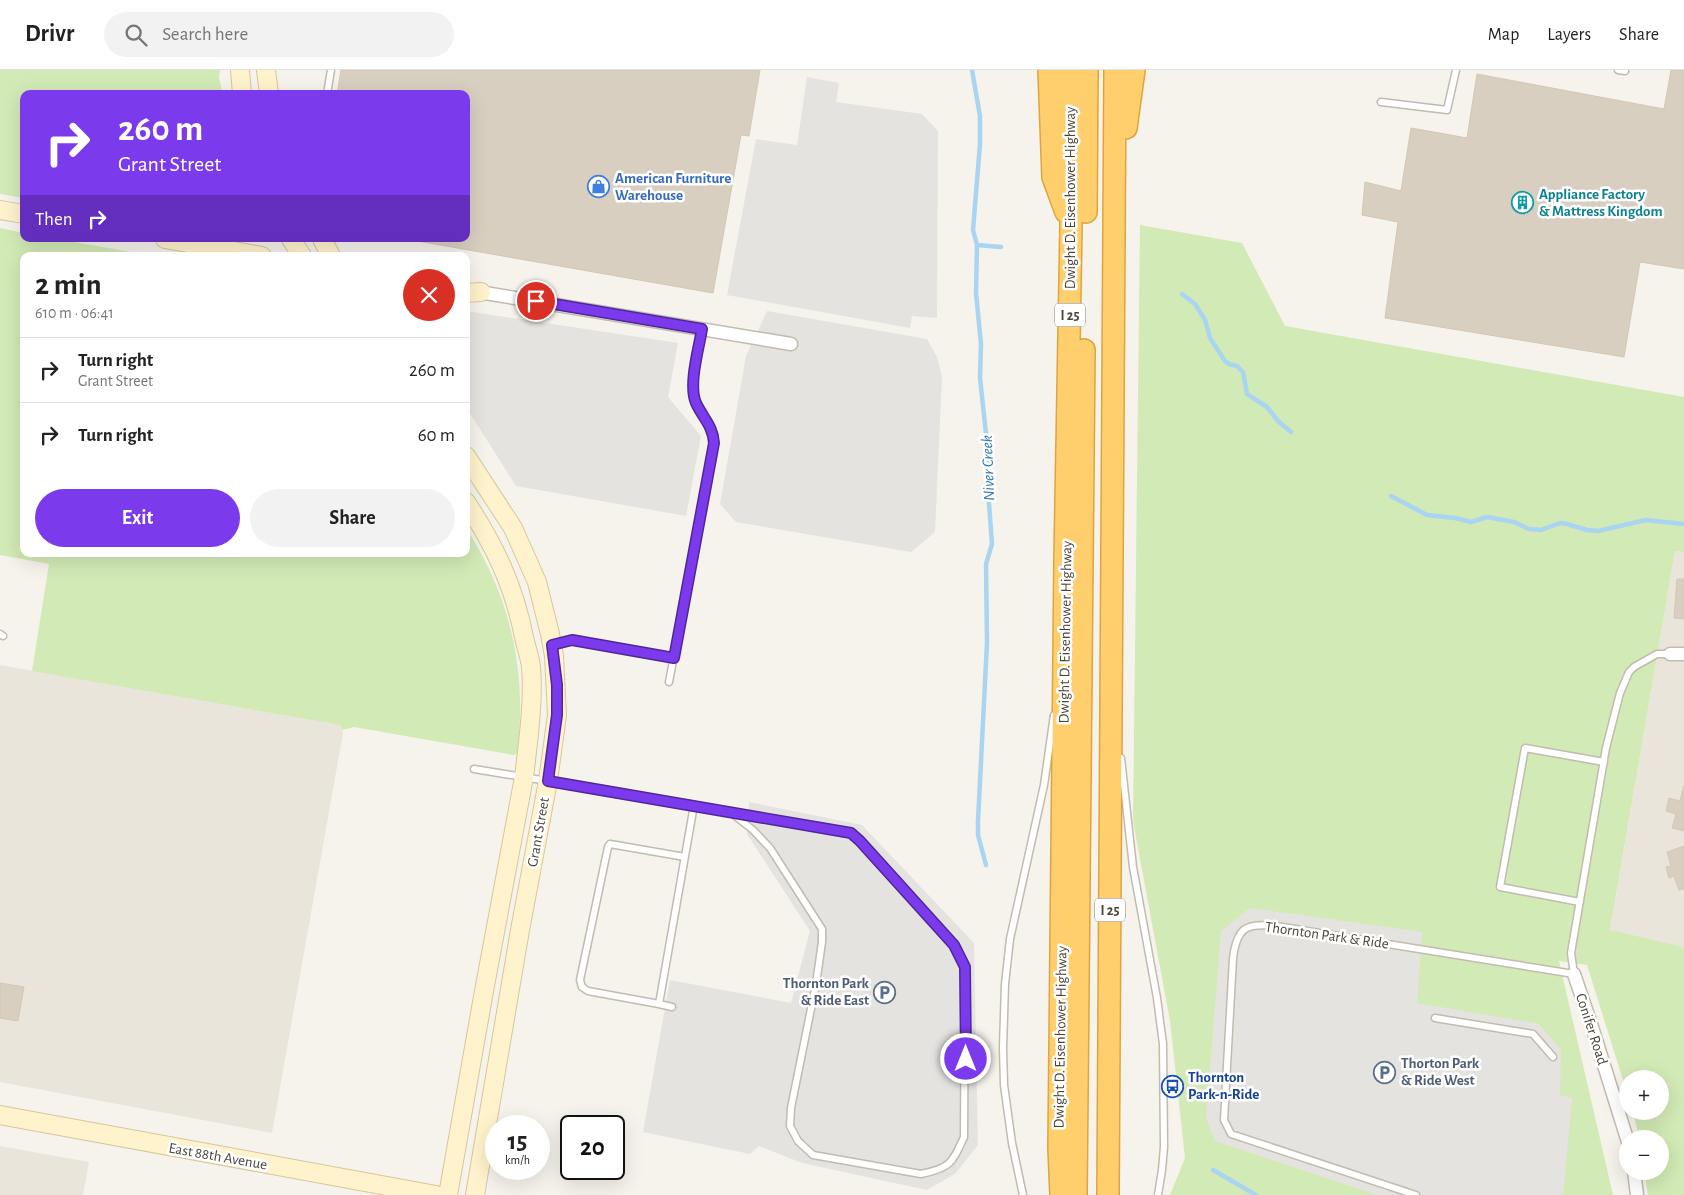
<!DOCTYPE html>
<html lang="en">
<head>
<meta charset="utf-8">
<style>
  :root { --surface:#fff; --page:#f2f2f2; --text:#222; --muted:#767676; --line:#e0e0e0; --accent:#7c3aed }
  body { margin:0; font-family:"Alegreya Sans",sans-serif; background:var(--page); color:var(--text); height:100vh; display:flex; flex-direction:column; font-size:19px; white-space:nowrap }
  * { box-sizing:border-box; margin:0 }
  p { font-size:16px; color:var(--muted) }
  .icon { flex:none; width:28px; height:28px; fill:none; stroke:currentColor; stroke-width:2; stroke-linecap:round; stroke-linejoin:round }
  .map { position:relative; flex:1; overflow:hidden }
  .details { position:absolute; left:20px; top:182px; width:450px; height:305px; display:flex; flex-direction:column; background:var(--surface); border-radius:10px; box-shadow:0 5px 20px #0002 }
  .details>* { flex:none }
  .banner { position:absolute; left:20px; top:20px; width:450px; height:152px; border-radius:10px; box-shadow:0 5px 20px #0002; background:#7c3aed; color:#fff; overflow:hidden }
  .tools { position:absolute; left:1619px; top:1000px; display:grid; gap:10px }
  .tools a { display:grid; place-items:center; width:50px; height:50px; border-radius:50%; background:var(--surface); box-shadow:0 5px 20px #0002; font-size:25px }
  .speed { position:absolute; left:485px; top:1045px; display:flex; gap:10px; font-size:25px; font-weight:700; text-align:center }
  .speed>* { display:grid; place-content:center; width:65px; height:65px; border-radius:50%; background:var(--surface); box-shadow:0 5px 20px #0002; line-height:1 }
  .speed small { font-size:12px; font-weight:400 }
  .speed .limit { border:2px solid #111; border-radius:8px; background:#fff; color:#111 }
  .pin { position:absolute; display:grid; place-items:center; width:42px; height:42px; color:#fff; margin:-21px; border:2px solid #fff; border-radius:50%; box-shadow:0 1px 5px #0007 }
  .me { position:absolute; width:55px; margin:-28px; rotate:0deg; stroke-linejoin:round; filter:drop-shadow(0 0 4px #0008) }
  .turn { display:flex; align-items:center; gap:18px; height:105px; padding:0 15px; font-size:22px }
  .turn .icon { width:65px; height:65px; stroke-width:2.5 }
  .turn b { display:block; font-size:35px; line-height:42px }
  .then { display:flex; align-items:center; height:48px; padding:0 15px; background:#0003; gap:10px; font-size:19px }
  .round { display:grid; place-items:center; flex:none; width:52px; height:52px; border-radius:26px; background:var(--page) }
  .head { display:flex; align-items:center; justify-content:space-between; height:85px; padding:0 15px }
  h1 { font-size:30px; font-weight:700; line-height:38px }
  .button { display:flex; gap:10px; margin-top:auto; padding:10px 15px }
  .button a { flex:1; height:58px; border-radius:30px; background:var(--accent); color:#fff; font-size:20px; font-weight:700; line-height:58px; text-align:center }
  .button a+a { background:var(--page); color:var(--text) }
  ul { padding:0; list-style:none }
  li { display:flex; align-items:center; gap:15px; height:65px; padding:0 15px; border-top:1px solid var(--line) }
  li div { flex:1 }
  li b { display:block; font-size:19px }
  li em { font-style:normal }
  header { display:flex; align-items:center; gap:30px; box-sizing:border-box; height:70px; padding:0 25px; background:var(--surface); border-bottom:1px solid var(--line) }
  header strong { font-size:24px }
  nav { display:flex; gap:28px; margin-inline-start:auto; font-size:18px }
  .search { width:350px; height:45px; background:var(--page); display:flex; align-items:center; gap:12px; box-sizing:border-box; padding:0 18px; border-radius:28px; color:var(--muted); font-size:19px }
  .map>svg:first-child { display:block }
</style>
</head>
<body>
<header>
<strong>Drivr</strong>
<div class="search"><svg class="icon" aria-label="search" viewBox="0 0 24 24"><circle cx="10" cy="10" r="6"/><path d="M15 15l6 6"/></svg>Search here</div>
<nav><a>Map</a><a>Layers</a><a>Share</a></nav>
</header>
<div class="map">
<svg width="1684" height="1125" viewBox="0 0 1684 1125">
  <rect width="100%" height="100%" fill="#f6f3ec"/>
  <path fill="#eae5da" d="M 1675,481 L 1684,482 L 1684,877 L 1610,861 Z
    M 0,595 L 334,654 L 341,656 L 343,663 L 272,1063 L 0,1012 Z
    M 0,1076 L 89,1092 L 83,1125 L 0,1125 Z"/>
  <path fill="#d2eab5" d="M 0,0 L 220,0 L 219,8 L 223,24 L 24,24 L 24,128 L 0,124 Z
    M 1140,155 L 1242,173 L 1285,256 L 1684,327 L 1684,482 L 1675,481 L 1610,860 L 1684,877 L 1684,1125 L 1648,1125 L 1644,1101 L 1660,1101 L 1660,1069 L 1639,1069 L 1633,1041 L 1660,1041 L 1660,1009 L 1628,1009 L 1627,1023 L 1587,895 L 1559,891 L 1613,1125 L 1170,1125 L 1185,1088 L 1170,951 L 1133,751 Z
    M 0,158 L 24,163 L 24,169 L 57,169 L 154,186 L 24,186 L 24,484 L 466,484 L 466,458 C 510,525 528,603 517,683 L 514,685 L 354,657 L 342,660 L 341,656 L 334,654 L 32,601 L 49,494 L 0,485 Z"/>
  <path fill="#e5e3e0" d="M 807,7 L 839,13 L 836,32 L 922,44 L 938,61 L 937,248 L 912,246 L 910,258 L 727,225 L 756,69 L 797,75 Z
    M 466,241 L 678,273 L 668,327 L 701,366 L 686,446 L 516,416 L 466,337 Z
    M 767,241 L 927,269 L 937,287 L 942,307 L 935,462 L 911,482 L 736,452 L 720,434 L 746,286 Z
    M 749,732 L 862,755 L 974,873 L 978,1075 L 955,1104 L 927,1120 L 802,1093 L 759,1076 L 750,1084 L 643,1062 L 670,910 L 791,933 L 810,861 L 747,764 Z
    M 1250,838 L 1422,862 L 1417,933 L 1539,954 L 1561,980 L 1560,1025 L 1572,1028 L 1563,1125 L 1377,1125 L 1215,1071 L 1206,1048 L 1221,861 Z"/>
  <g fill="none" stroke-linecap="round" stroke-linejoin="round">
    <path stroke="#a9d4f2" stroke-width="4.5" d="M 972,0 L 980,46 L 980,74 L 973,160 L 977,175 L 976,223 L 981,274 L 980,308 L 989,392 L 988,420 L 992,474 L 986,494 L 987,573 L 978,751 L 978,765 L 986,795
      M 977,175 L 1001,177
      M 1182,224 L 1195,234 L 1205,250 L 1210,268 L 1225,291 L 1229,294 L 1237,296 L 1243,302 L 1247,324 L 1267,337 L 1278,351 L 1291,362
      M 1391,426 L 1427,445 L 1455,448 L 1471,452 L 1487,447 L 1514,452 L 1529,459 L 1541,460 L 1560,453 L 1567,454 L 1587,460 L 1598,461 L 1646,450 L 1684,454
      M 1213,1100 L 1256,1125"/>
  </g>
  <path fill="#d8cfc1" stroke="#d3c7b4" d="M 341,0 L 760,0 L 749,66 L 741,65 L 713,223 L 406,169 L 466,169 L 466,24 L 337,24 Z
    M 1671,0 L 1684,0 L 1684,199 L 1640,192 L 1624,287 L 1385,248 L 1398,152 L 1362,145 L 1365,112 L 1401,121 L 1411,58 L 1467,68 L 1477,4 L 1664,39 Z
    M 1677,509 L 1684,509 L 1684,549 L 1674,548 Z
    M 1684,715 L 1684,761 L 1672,758 L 1676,744 L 1666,741 L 1669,728 L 1680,731 Z
    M 1684,776 L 1684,819 L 1679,820 L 1674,806 L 1669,808 L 1666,797 L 1671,796 L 1667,782 Z
    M 0,913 L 24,917 L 18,951 L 0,948 Z"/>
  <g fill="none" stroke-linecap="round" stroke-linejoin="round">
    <defs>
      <path id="lane" d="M 1618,0 L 1625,1
        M 327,24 L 331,0
        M 1381,32 L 1447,40 L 1456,0
        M 0,564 L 3,566
        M 552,575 L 572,570 L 674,588
        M 669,612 L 714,373 C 713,356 703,348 696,333 C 688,315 699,278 702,259
        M 1121,688 L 1133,797 L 1157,928 L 1163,974 L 1164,1077 L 1162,1100 L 1158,1125
        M 474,699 L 694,735 L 841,761 L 851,763 L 860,771 L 954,875 L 965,897 L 964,1067 C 952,1093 951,1098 921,1104 L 813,1085 L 798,1071 L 790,1056 L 791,1038 L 816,914 L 822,872 L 822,859 L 770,778 L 753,760 L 729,741
        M 1580,832 L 1500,817 L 1525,678 L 1604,692
        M 659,934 L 588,921 L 582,917 L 580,910 L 608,777 L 610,774 L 685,787
        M 672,937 L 659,934 L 694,735
        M 1435,948 L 1533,964 L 1553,987
        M 1023,1125 L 1012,1073 L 1004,1015 L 1003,978 L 1005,914 L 1010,869 L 1044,715 L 1054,645
        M 1416,1125 L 1231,1064 L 1224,1050 L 1233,888 C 1237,857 1246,853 1276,856 L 1574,904 L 1571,883 L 1606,678 L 1620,623 L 1629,602 L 1634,597 L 1657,584 L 1670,584"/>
      <path id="street" d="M 473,221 L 791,274
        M 1670,584 L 1684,584
        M 1574,904 L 1592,957 L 1628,1072
        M 1634,1101 L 1637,1125"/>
      <path id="secondary" d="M 240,0 L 242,24
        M 266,0 L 269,24
        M 0,140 L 24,144
        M 165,169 L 262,186
        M 291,169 L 302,186
        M 322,169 L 331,186
        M 466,223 L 481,222
        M 466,386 L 513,458 L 537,512 L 550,564 L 554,586 L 557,645 L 548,711 L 520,860 L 475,1125
        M 0,1045 L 436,1125
        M 448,1125 L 484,921 L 524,707 C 528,673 534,630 531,597 C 530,587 526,577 524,567 C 514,516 495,476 466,432"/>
      <path id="highway" d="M 1049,0 L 1053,107 L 1066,142
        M 1126,58 L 1134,0
        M 1086,142 L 1087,0
        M 1061,1125 L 1059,1078 L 1065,490 L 1071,156 L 1070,0
        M 1076,1125 L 1084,280
        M 1108,1125 L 1115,0"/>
    </defs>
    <use href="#lane" stroke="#c2bbae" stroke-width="9"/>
    <use href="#street" stroke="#c2bbae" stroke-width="15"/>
    <use href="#secondary" stroke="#d6c79b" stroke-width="20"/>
    <use href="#highway" stroke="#e0a43c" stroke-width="24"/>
    <use href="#lane" stroke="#fff" stroke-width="6"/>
    <use href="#street" stroke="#fff" stroke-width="12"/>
    <use href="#secondary" stroke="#fff3cd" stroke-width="18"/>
    <use href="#highway" stroke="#ffcf6e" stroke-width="21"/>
  </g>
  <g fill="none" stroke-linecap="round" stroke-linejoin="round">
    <defs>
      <path id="route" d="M 536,231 L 702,259 C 699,278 688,315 696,333 C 703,348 713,356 714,373 L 674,588 L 572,570 L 552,575 L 557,615 L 557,645 L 548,711 L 851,763 L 860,771 L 954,875 L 965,897 L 966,989"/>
    </defs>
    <use href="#route" stroke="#51269a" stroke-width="12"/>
    <use href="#route" stroke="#7c3aed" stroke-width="9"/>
  </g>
  <defs>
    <symbol id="shop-ring" viewBox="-11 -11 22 22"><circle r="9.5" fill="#fff" stroke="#3f7fe0" stroke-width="1.5"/><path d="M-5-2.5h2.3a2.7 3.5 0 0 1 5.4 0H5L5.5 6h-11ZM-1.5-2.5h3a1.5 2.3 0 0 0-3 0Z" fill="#3f7fe0"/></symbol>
    <symbol id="building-ring" viewBox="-11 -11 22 22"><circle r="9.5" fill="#fff" stroke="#0f9aa8" stroke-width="1.5"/><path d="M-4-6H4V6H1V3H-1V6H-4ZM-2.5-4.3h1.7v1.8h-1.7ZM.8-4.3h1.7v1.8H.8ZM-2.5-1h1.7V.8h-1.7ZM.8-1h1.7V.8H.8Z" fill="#0f9aa8"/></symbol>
    <symbol id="parking-ring" viewBox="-11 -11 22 22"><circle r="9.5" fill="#fff" stroke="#5c6f8a" stroke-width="1.5"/><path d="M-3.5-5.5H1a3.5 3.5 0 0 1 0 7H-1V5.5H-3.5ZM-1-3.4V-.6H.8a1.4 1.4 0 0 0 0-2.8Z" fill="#5c6f8a"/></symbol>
    <symbol id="bus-ring" viewBox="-11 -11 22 22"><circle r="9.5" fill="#fff" stroke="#1a4fb4" stroke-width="1.5"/><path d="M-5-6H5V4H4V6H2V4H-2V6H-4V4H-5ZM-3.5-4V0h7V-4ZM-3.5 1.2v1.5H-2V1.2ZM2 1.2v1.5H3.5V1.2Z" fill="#1a4fb4"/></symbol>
  </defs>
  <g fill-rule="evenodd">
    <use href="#shop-ring" x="586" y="104" width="25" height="25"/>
    <use href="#building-ring" x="1510" y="120" width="25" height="25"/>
    <use href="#parking-ring" x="872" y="910" width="25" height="25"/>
    <use href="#parking-ring" x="1372" y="990" width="25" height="25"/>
    <use href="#bus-ring" x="1160" y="1004" width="25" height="25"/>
  </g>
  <g text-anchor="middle" stroke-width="5" stroke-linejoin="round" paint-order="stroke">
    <g fill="#fff" stroke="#817c74" stroke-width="1">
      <rect x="1055" y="233.5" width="30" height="23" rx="4"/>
      <rect x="1095" y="828.5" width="30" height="23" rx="4"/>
    </g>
    <g font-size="14" font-weight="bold" fill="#4b4439">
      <text x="1070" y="250">I 25</text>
      <text x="1110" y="845">I 25</text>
    </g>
    <g font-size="15" font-weight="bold" fill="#366cbe" stroke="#fff" text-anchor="start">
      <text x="615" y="113">American Furniture<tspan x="615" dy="17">Warehouse</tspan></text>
    </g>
    <g font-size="15" font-weight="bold" fill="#0d838f" stroke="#fff" text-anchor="start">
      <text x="1539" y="129">Appliance Factory<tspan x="1539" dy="17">&amp; Mattress Kingdom</tspan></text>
    </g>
    <g font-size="15" fill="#4b4439" stroke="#fff">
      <text transform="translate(1070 128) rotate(-90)" y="5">Dwight D. Eisenhower Highway</text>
      <text transform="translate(1065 562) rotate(-89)" y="5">Dwight D. Eisenhower Highway</text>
      <text transform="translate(538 762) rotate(-80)" y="5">Grant Street</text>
      <text transform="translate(1327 865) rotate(8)" y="5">Thornton Park &amp; Ride</text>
      <text transform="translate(1592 959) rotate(72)" y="5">Conifer Road</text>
      <text transform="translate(1060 967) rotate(-89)" y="5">Dwight D. Eisenhower Highway</text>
      <text transform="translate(218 1086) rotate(10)" y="5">East 88th Avenue</text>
    </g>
    <g font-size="15" font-weight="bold" fill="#4e5e75" stroke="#fff" text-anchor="end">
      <text x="869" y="918">Thornton Park<tspan x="869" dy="17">&amp; Ride East</tspan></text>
      <text x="1401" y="998" text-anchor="start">Thorton Park<tspan x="1401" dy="17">&amp; Ride West</tspan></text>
    </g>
    <g font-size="15" font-weight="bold" fill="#164399" stroke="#fff" text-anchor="start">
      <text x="1188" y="1012">Thornton<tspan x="1188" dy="17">Park-n-Ride</tspan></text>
    </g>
    <g font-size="16" font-style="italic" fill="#2e7ab2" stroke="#fff">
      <text transform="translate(987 398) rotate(-92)" y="6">Niver Creek</text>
    </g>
  </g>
</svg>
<div class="tools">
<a>+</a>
<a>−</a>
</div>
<div class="speed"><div>15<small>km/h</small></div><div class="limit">20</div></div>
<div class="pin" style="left:536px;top:231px;background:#d93025"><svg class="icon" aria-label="arrive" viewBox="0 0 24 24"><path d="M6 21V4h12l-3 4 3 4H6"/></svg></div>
<svg class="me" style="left:966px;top:989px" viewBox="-20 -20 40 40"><circle r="17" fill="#7c3aed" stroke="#fff" stroke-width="3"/><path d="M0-11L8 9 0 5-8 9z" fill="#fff"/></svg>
<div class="banner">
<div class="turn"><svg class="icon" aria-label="right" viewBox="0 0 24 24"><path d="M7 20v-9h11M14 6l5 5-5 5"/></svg><div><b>260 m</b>Grant Street</div></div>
<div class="then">Then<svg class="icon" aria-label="right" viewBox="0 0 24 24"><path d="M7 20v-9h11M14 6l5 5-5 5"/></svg></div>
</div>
<section class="details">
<div class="head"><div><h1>2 min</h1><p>610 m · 06:41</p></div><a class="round" style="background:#d93025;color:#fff"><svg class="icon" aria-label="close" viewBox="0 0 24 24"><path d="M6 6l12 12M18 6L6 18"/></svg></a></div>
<ul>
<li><svg class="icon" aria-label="right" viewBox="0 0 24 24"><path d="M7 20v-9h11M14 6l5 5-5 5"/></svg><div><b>Turn right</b><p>Grant Street</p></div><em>260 m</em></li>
<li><svg class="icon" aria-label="right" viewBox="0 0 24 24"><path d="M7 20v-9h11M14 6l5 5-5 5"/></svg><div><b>Turn right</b></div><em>60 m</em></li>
</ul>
<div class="button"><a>Exit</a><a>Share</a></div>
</section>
</div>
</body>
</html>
